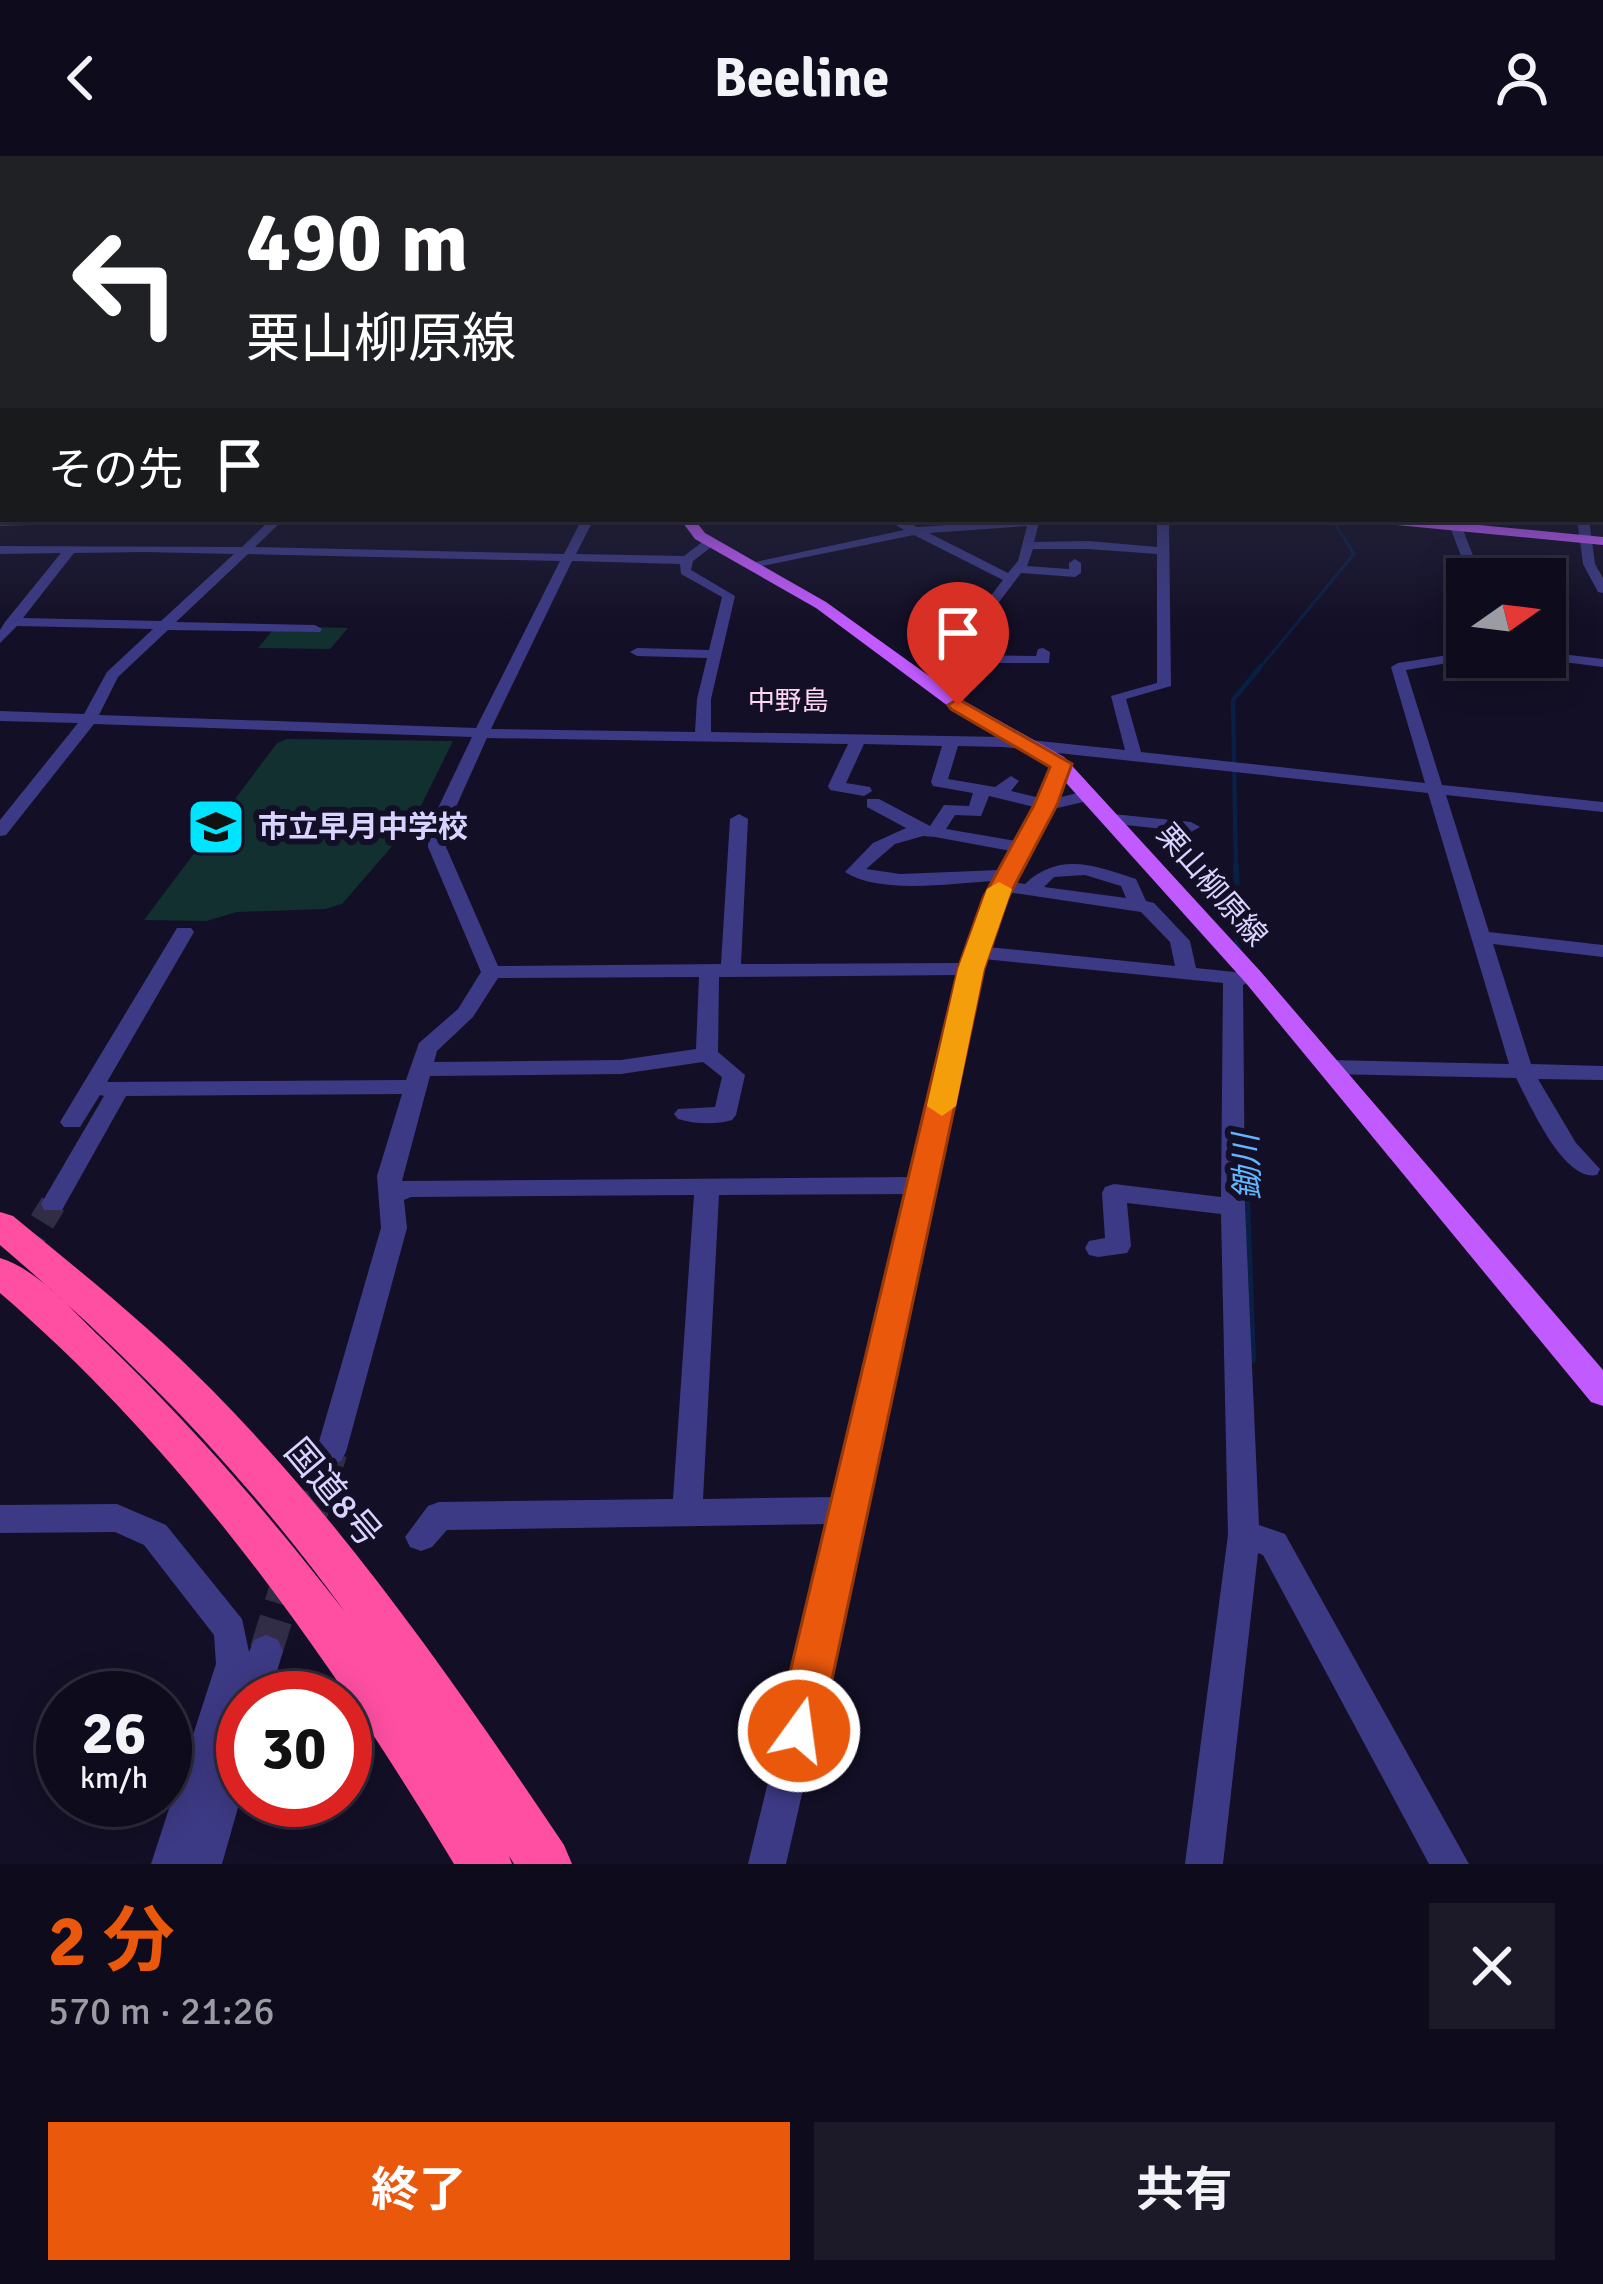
<!DOCTYPE html>
<html lang="ja">
<head>
<meta charset="utf-8">
<style>
  :root { --surface:#0e0b1c; --page:#1c1929; --text:#f1f3f6; --muted:#9b9ba3; --line:#2e2b3b; --accent:#ea580c }
  body { margin:0; font-family:Signika,"Noto Sans JP",sans-serif; background:var(--page); color:var(--text); height:100vh; display:flex; flex-direction:column; font-size:45px; white-space:nowrap }
  * { box-sizing:border-box; margin:0 }
  p { font-size:39px; color:var(--muted) }
  .icon { flex:none; width:66px; height:66px; fill:none; stroke:currentColor; stroke-width:2; stroke-linecap:round; stroke-linejoin:round }
  .map { position:relative; height:1708px; overflow:hidden }
  .panel { display:flex; flex-direction:column; background:var(--surface); flex:1 }
  .panel>* { flex:none }
  .top-card { position:absolute; left:0px; top:0px; width:1605px; height:366px; box-shadow:0 6px 30px #0003,0 0 0 3px var(--line); background:#202124; color:#fff; overflow:hidden }
  .needle { width:78px; rotate:76deg }
  .fabs { position:absolute; left:1446px; top:402px; display:grid; gap:24px }
  .fabs a { display:grid; place-items:center; width:120px; height:120px; border-radius:0px; background:var(--surface); box-shadow:0 6px 30px #0003,0 0 0 3px var(--line); font-size:60px }
  .speed { position:absolute; left:36px; top:1515px; display:flex; gap:24px; font-size:60px; font-weight:700; text-align:center }
  .speed>* { display:grid; place-content:center; width:156px; height:156px; border-radius:50%; background:var(--surface); box-shadow:0 6px 30px #0003,0 0 0 3px var(--line); line-height:1 }
  .speed small { font-size:30px; font-weight:400 }
  .speed .limit { border:18px solid #d22; background:#fff; color:#111 }
  .pin { position:absolute; display:grid; place-items:center; width:102px; height:102px; color:#fff; margin:-123px -51px; border-radius:50% 50% 50% 0; rotate:-45deg; box-shadow:0 0 12px #0007 }
  .pin .icon { rotate:45deg }
  .me { position:absolute; width:132px; margin:-66px; rotate:14deg; stroke-linejoin:round; filter:drop-shadow(0 0 9px #0008) }
  .turn { display:flex; align-items:center; gap:42px; height:252px; padding:0 48px; font-size:54px }
  .turn .icon { width:156px; height:156px; stroke-width:2.5 }
  .turn b { display:block; font-size:84px; line-height:102px }
  .then { display:flex; align-items:center; height:114px; padding:0 48px; background:#0003; gap:24px; font-size:45px }
  .round { display:grid; place-items:center; flex:none; width:126px; height:126px; border-radius:0px; background:var(--page) }
  .head { display:flex; align-items:center; justify-content:space-between; height:204px; padding:0 48px }
  h1 { font-size:72px; font-weight:700; line-height:90px; color:var(--accent) }
  .cta { display:flex; gap:24px; margin-top:auto; padding:24px 48px }
  .cta a { flex:1; height:138px; border-radius:0px; background:var(--accent); color:#fff; font-size:48px; font-weight:700; line-height:138px; text-align:center }
  .cta a+a { background:var(--page); color:var(--text) }
  header { display:flex; justify-content:space-between; align-items:center; height:156px; padding:0 48px; background:var(--surface); font-size:54px; font-weight:700 }
  .map>svg:first-child { display:block }
</style>
</head>
<body>
<header><svg class="icon" aria-label="back" viewBox="0 0 24 24"><path d="M15 5l-7 7 7 7"/></svg>Beeline<svg class="icon" aria-label="person" viewBox="0 0 24 24"><circle cx="12" cy="8" r="4"/><path d="M4 21q1-7 8-7t8 7"/></svg></header>
<div class="map">
<svg width="1603" height="1708" viewBox="0 0 1603 1708">
  <rect width="100%" height="100%" fill="#130f26"/>
  <path fill="#12302f" d="M 276,470 L 348,472 L 330,493 L 258,492 Z
    M 287,583 L 453,585 L 413,666 L 342,748 L 325,753 L 237,756 L 206,765 L 144,764 L 277,587 Z"/>
  <g fill="none" stroke-linecap="round" stroke-linejoin="round">
    <path stroke="#0a1f44" stroke-width="3" d="M 1259,513 L 1354,398 L 1332,363"/>
    <path stroke="#0a1f44" stroke-width="4.5" d="M 1236,713 L 1233,544 L 1261,510"/>
    <path stroke="#0a1f44" stroke-width="6" d="M 1236,710 L 1238,795"/>
    <path stroke="#0a1f44" stroke-width="8" d="M 1245,1012 L 1252,1203"/>
    <path stroke="#312d47" stroke-width="26" stroke-dasharray="26 14" stroke-linecap="butt" d="M 0,1134 L 53,1048"/>
    <path stroke="#312d47" stroke-width="33" stroke-dasharray="33 16" stroke-linecap="butt" d="M 307,1370 L 331,1296
      M 266,1495 L 289,1422"/>
    <path fill="#3d3a85" fill-rule="evenodd" d="M 0,255 L 3,255 L 3,261 L 0,261 Z
      M 1602,258 L 1603,258 L 1603,264 L 1602,264 Z
      M 1602,291 L 1603,291 L 1602,300 Z
      M 1602,324 L 1603,324 L 1603,330 L 1602,330 Z
      M 123,363 L 117,366 L 0,370 L 0,364 Z
      M 271,363 L 284,363 L 255,391 L 564,398 L 582,363 L 594,363 L 576,398 L 684,400 L 706,383 L 714,383 L 714,389 L 693,405 L 691,414 L 735,440 L 711,543 L 711,576 L 1003,581 L 1125,594 L 1111,540 L 1157,527 L 1157,398 L 1089,393 L 1033,393 L 1027,410 L 1069,413 L 1069,407 L 1075,403 L 1081,407 L 1081,417 L 1075,421 L 1021,417 L 959,499 L 1036,500 L 1038,493 L 1043,492 L 1050,496 L 1049,507 L 953,507 L 934,532 L 929,533 L 922,529 L 1003,424 L 914,379 L 752,412 L 746,408 L 904,374 L 886,363 L 901,363 L 917,371 L 1040,363 L 1034,386 L 1089,385 L 1157,391 L 1157,368 L 1151,363 L 1165,363 L 1169,367 L 1171,530 L 1126,543 L 1141,596 L 1425,627 L 1391,511 L 1398,507 L 1467,496 L 1467,501 L 1472,503 L 1406,514 L 1442,629 L 1603,646 L 1603,656 L 1446,639 L 1489,776 L 1603,789 L 1603,801 L 1493,788 L 1531,908 L 1603,910 L 1603,924 L 1538,923 L 1576,987 L 1600,1013 L 1597,1019 C 1563,1026 1530,948 1516,922 L 1329,918 L 1318,911 L 1329,904 L 1509,908 L 1428,637 L 1003,591 L 958,590 L 948,623 L 995,631 L 1011,620 L 1019,625 L 1011,635 L 1040,642 L 1055,606 L 1067,606 L 1069,609 L 1057,642 L 1090,634 L 1098,639 L 1096,643 L 1049,654 L 1012,726 L 1025,728 C 1060,695 1095,710 1136,723 L 1146,745 L 1154,747 L 1190,785 L 1196,812 L 1244,817 L 1254,823 L 1243,829 L 1245,1051 L 1259,1369 L 1285,1378 L 1469,1708 L 1429,1708 L 1263,1399 L 1258,1397 L 1223,1708 L 1185,1708 L 1228,1379 L 1221,1058 L 1127,1047 L 1131,1090 L 1127,1097 L 1098,1101 L 1089,1099 L 1085,1092 L 1089,1085 L 1105,1082 L 1102,1037 L 1105,1031 L 1114,1028 L 1221,1041 L 1223,827 L 984,803 L 867,1354 L 786,1708 L 748,1708 L 831,1368 L 447,1374 L 432,1391 L 421,1395 L 410,1391 L 405,1381 L 428,1350 L 439,1346 L 673,1343 L 694,1039 L 411,1041 L 404,1044 L 407,1072 L 346,1296 L 341,1305 L 331,1309 L 321,1305 L 316,1296 L 381,1072 L 377,1020 L 402,938 L 126,940 L 62,1054 L 44,1054 L 41,1048 L 104,940 L 100,939 L 80,971 L 64,971 L 60,966 L 177,772 L 191,772 L 194,776 L 107,926 L 406,924 L 419,887 L 458,853 L 481,816 L 428,691 L 428,673 L 472,581 L 94,568 L 6,679 L 0,680 L 0,664 L 78,567 L 0,565 L 0,555 L 84,558 L 107,516 L 153,473 L 17,470 L 0,487 L 0,474 L 5,466 L 61,397 L 0,398 L 0,390 L 242,391 ZM 1027,370 L 1018,405 L 1008,417 L 929,377 ZM 145,396 L 234,398 L 161,465 L 23,462 L 74,397 ZM 248,398 L 560,405 L 476,572 L 99,559 L 118,521 L 168,474 L 320,476 L 322,473 L 315,469 L 176,466 ZM 572,405 L 680,408 L 681,418 L 722,441 L 709,494 L 637,492 L 630,496 L 637,500 L 707,502 L 697,543 L 695,576 L 491,573 ZM 487,582 L 848,588 L 828,630 L 830,634 L 864,640 L 872,635 L 870,631 L 846,627 L 864,588 L 942,590 L 931,626 L 933,630 L 973,637 L 969,650 L 944,649 L 930,670 L 879,643 L 867,643 L 867,651 L 906,672 L 873,687 L 845,716 C 880,739 953,727 994,725 L 963,807 L 741,808 L 748,663 L 739,658 L 730,663 L 721,808 L 498,810 L 446,691 L 446,673 ZM 989,640 L 1034,651 L 1016,685 L 946,673 L 955,659 L 981,660 ZM 923,680 L 935,681 L 1011,695 L 1000,714 L 900,718 L 866,713 L 895,688 ZM 1085,719 L 1121,730 L 1126,742 L 1044,731 L 1054,721 ZM 1007,736 L 1141,756 L 1170,786 L 1175,810 L 988,791 ZM 960,819 L 915,1021 L 402,1025 L 430,920 L 621,918 L 703,906 L 722,921 L 715,951 L 678,953 L 674,958 L 678,963 C 694,968 716,969 732,964 L 736,959 L 745,919 L 718,896 L 719,821 ZM 699,821 L 696,893 L 621,904 L 434,906 L 437,895 L 473,861 L 498,822 ZM 911,1038 L 837,1341 L 703,1343 L 719,1039 Z
      M 1577,363 L 1589,363 L 1595,408 L 1603,422 L 1603,437 L 1598,436 L 1583,408 Z
      M 1456,368 L 1462,371 L 1482,423 L 1470,423 L 1450,371 Z
      M 1545,496 L 1603,503 L 1603,511 L 1540,503 L 1545,501 Z
      M 1113,658 L 1191,666 L 1200,671 L 1191,676 L 1107,667 L 1104,663 Z
      M 117,1348 L 166,1369 L 242,1463 L 249,1496 L 254,1484 L 266,1479 L 278,1484 L 283,1495 L 269,1542 L 243,1542 L 243,1555 L 238,1549 L 234,1559 L 243,1555 L 243,1634 L 222,1708 L 151,1708 L 216,1508 L 214,1479 L 144,1389 L 115,1376 L 0,1377 L 0,1349 Z"/>
    <path fill="#c25bff" fill-rule="evenodd" d="M 0,231 L 3,231 L 3,235 L 0,235 Z
      M 3,356 L 3,363 L 7,363 L 0,366 Z
      M 680,363 L 694,363 L 705,377 L 826,446 L 964,545 L 1064,601 L 1261,816 L 1603,1214 L 1603,1250 L 1591,1246 L 1245,826 L 1050,609 L 952,553 L 816,452 L 695,383 Z
      M 1369,363 L 1417,363 L 1603,381 L 1603,389 L 1376,367 Z"/>
    <path fill="#ff4fa3" fill-rule="evenodd" d="M 0,1056 L 13,1060 C 81,1116 150,1171 212,1234 C 347,1371 457,1530 564,1689 L 572,1708 L 514,1708 L 509,1700 L 512,1708 L 454,1708 C 328,1499 187,1298 0,1137 L 0,1102 C 37,1113 73,1155 100,1181 C 191,1268 268,1357 345,1456 C 245,1318 130,1200 0,1089 Z"/>
  </g>
  <linearGradient id="sky" x2="0" y2="1"><stop stop-color="#0a0815"/><stop offset="0.49" stop-color="#333752"/><stop offset="1" stop-color="#333752" stop-opacity="0"/></linearGradient>
  <rect width="1603" height="470" fill="url(#sky)"/>
  <path fill="#ea580c" stroke="#983908" stroke-width="3" d="M 958,543 L 1072,608 L 1057,649 L 1008,742 L 984,813 L 821,1575 L 815,1591 L 799,1598 L 782,1591 L 776,1575 L 958,813 L 983,742 L 1034,649 L 1050,611 L 951,553 L 948,549 Z"/>
  <path fill="#f59e0b" d="M 999,726 L 1012,733 L 984,813 L 956,950 L 942,960 L 927,950 L 958,813 L 987,733 Z"/>
  <defs>
    <symbol id="school-square" viewBox="-11 -11 22 22"><rect x="-9" y="-9" width="18" height="18" rx="4" fill="#00e5ff" stroke="#130f26"/><path d="M0-5L7-2L0 1L-7-2ZM-4 1L0 2.5L4 1V4Q0 6-4 4Z" fill="#111"/></symbol>
  </defs>
  <g fill-rule="evenodd">
    <use href="#school-square" x="183" y="638" width="66" height="66"/>
  </g>
  <g text-anchor="middle" stroke-width="12" stroke-linejoin="round" paint-order="stroke">
    <g font-size="27" fill="#ffd6f0" stroke="#130f26">
      <text x="788" y="554">中野島</text>
    </g>
    <g font-size="30" font-weight="bold" fill="#d9d4ff" stroke="#130f26" text-anchor="start">
      <text x="258" y="681">市立早月中学校</text>
    </g>
    <g font-size="30" fill="#d9d4ff" stroke="#130f26">
      <text transform="translate(1212 729) rotate(49)" y="10">栗山柳原線</text>
    </g>
    <g font-size="33" font-style="italic" fill="#62b6ff" stroke="#130f26">
      <text transform="translate(1246 1011) rotate(-92)" y="12">鋤川</text>
    </g>
    <g font-size="36" fill="#d9d4ff" stroke="#130f26">
      <text transform="translate(334 1336) rotate(50)" y="13">国道8号</text>
    </g>
  </g>
</svg>
<div class="fabs">
<a><svg class="needle" viewBox="-14 -14 28 28"><path d="M0-13l5 13h-10z" fill="#e53935"/><path d="M0 13l5-13h-10z" fill="#9b9ba3"/></svg></a>
</div>
<div class="speed"><div>26<small>km/h</small></div><div class="limit">30</div></div>
<div class="pin" style="left:958px;top:549px;background:#d93025"><svg class="icon" aria-label="arrive" viewBox="0 0 24 24"><path d="M6 21V4h12l-3 4 3 4H6"/></svg></div>
<svg class="me" style="left:799px;top:1575px" viewBox="-20 -20 40 40"><circle r="17" fill="#ea580c" stroke="#fff" stroke-width="3"/><path d="M0-11L8 9 0 5-8 9z" fill="#fff"/></svg>
<div class="top-card">
<div class="turn"><svg class="icon" aria-label="left" viewBox="0 0 24 24"><path d="M17 20v-9H6M10 6l-5 5 5 5"/></svg><div><b>490 m</b>栗山柳原線</div></div>
<div class="then">その先<svg class="icon" aria-label="arrive" viewBox="0 0 24 24"><path d="M6 21V4h12l-3 4 3 4H6"/></svg></div>
</div>
</div>
<section class="panel">
<div class="head"><div><h1>2 分</h1><p>570 m · 21:26</p></div><a class="round"><svg class="icon" aria-label="close" viewBox="0 0 24 24"><path d="M6 6l12 12M18 6L6 18"/></svg></a></div>
<div class="cta"><a>終了</a><a>共有</a></div>
</section>
</body>
</html>
